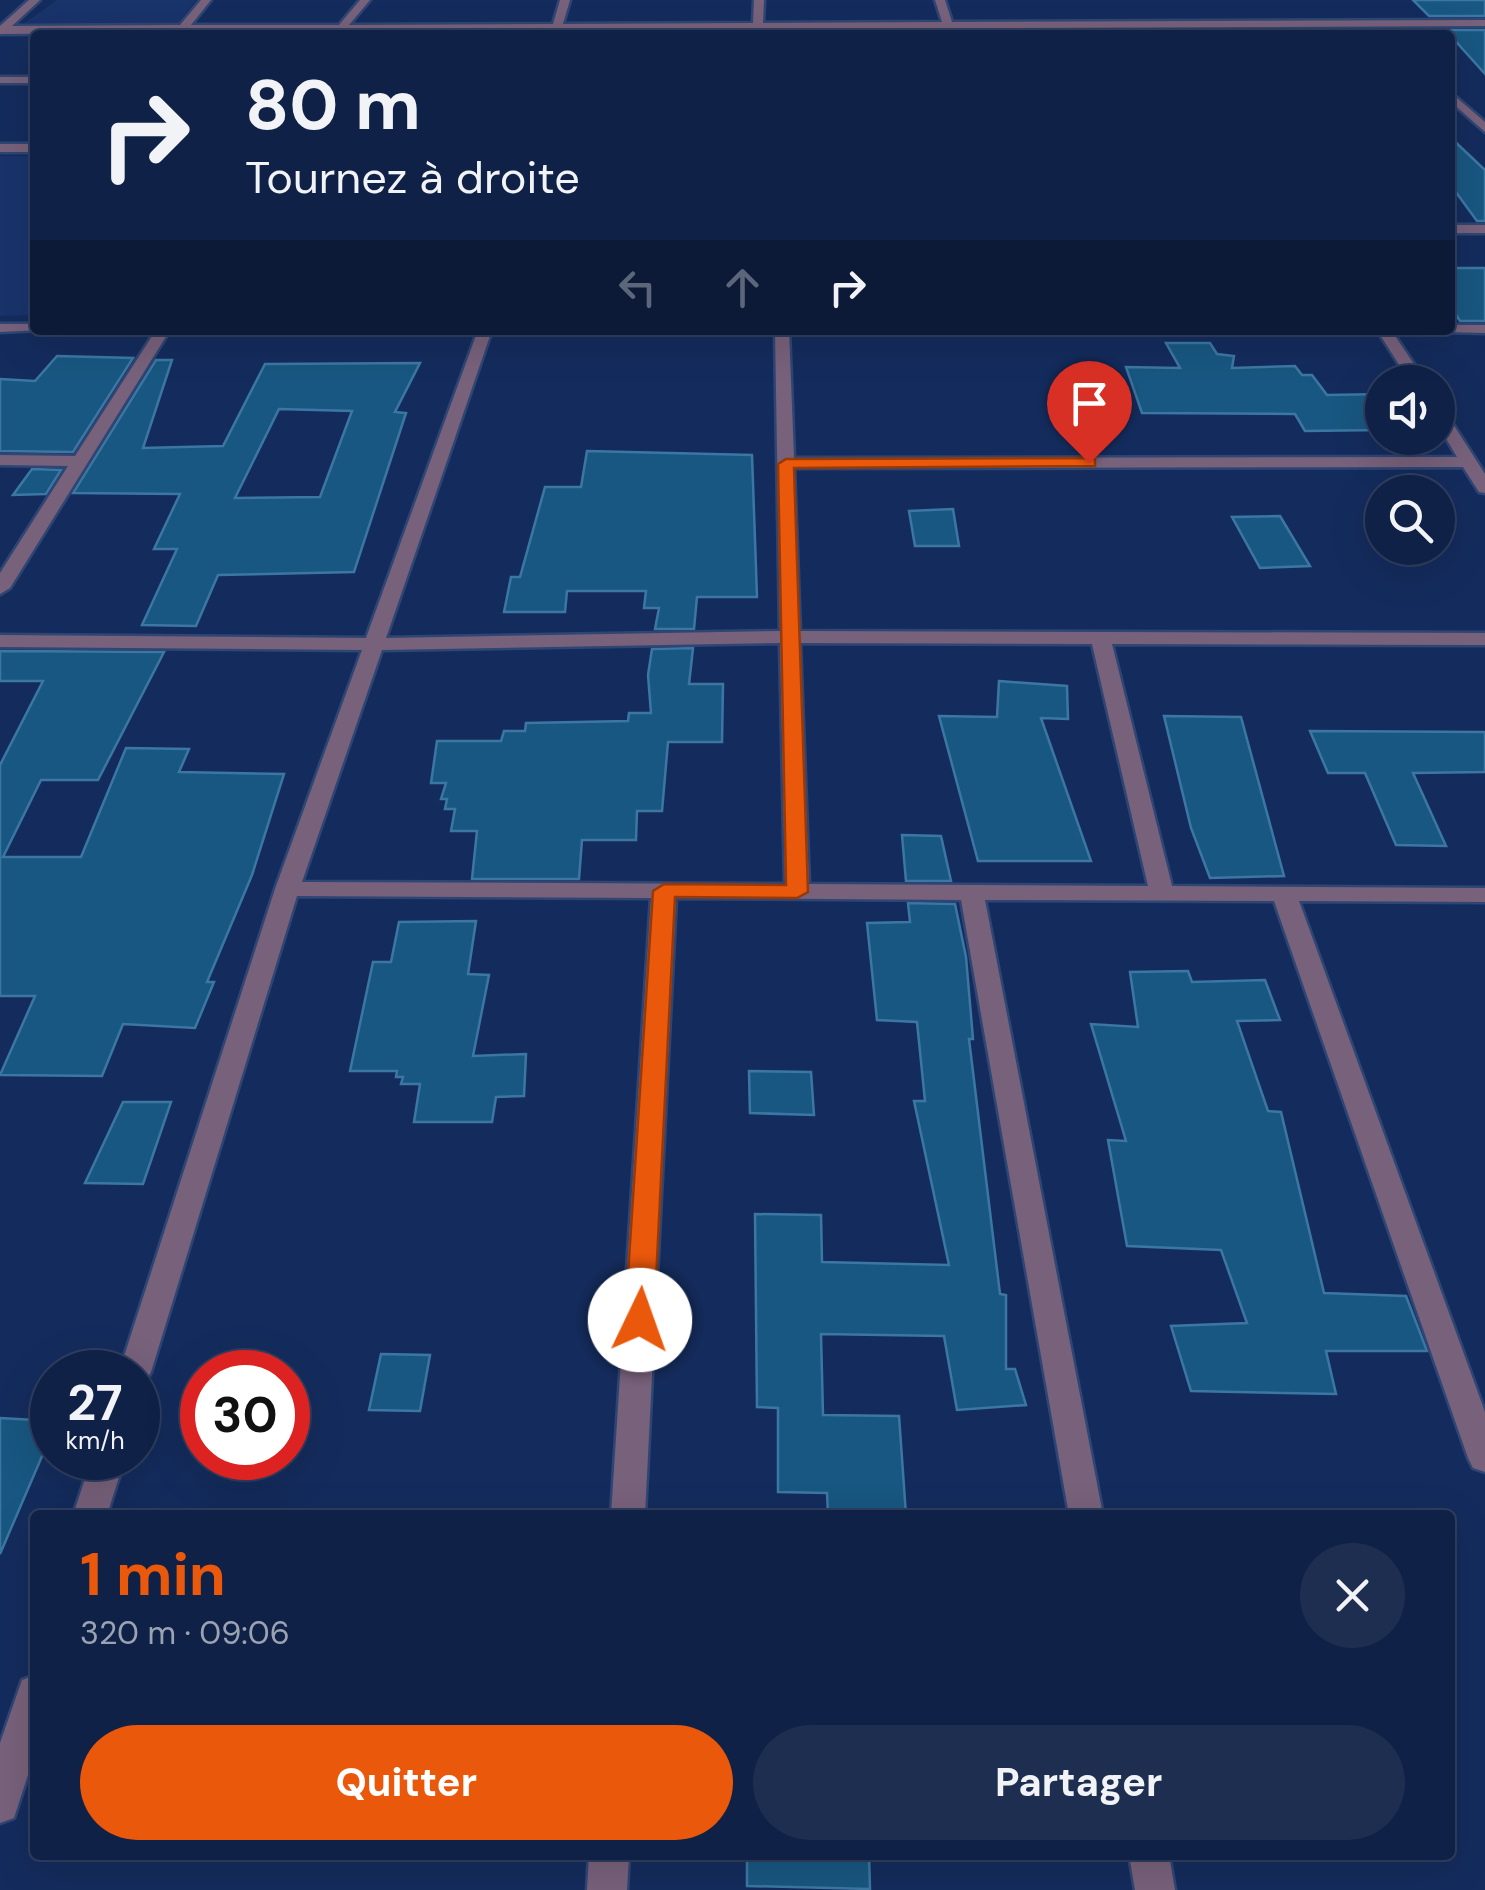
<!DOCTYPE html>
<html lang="fr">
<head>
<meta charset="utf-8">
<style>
  :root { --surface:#0f2146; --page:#1d2e51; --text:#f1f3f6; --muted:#9ba3b3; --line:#2f3e5f; --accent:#ea580c }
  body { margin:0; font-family:"DM Sans",sans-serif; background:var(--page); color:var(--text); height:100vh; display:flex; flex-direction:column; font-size:38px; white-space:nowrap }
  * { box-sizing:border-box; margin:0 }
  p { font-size:32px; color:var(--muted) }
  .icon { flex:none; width:55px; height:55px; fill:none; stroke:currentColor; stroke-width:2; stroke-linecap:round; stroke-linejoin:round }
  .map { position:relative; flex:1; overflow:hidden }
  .panel { position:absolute; left:30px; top:1510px; width:1425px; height:350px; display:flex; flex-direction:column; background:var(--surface); border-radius:10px; box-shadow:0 10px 40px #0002,0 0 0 2px var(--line) }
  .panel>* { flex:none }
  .banner { position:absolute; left:30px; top:30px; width:1425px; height:305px; border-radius:10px; box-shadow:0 10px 40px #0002,0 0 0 2px var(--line); background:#0f2146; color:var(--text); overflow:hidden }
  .controls { position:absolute; left:1365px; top:365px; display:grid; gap:20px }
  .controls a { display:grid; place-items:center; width:90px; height:90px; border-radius:50%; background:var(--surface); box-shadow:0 10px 40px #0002,0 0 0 2px var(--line); font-size:50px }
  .speed { position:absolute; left:30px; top:1350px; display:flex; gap:20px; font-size:50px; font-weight:700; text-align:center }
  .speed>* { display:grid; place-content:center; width:130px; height:130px; border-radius:50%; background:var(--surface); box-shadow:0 10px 40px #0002,0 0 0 2px var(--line); line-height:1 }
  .speed small { font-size:25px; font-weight:400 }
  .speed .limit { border:15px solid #d22; background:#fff; color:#111 }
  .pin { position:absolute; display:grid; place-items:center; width:85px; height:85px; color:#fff; margin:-102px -42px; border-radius:50% 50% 50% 0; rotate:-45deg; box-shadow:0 0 10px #0007 }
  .pin .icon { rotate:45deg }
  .me { position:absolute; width:110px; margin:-55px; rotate:3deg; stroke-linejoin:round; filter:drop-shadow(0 0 8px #0008) }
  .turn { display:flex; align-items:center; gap:35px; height:210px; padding:0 50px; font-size:45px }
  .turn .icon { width:130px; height:130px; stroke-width:2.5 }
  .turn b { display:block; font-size:70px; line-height:85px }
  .lanes { display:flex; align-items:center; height:95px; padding:0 50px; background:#0003; justify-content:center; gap:50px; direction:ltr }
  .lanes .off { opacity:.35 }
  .round { display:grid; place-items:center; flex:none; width:105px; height:105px; border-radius:52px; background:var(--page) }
  .overview { display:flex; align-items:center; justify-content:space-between; height:170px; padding:0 50px }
  h1 { font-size:60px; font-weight:700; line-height:75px; color:var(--accent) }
  .action { display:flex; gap:20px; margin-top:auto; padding:20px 50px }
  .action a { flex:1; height:115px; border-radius:60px; background:var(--accent); color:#fff; font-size:40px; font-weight:700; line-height:115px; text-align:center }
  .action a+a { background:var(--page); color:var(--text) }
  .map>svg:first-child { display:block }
</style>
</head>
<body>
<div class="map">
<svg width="1485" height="1890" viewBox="0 0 1485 1890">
  <rect width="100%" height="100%" fill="#142c5d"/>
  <path fill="#19336b" d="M 57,0 L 196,0 L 178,24 L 25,23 Z
    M 0,156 L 35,156 L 35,315 L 0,316 Z"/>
  <path fill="#185781" stroke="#3c77a3" stroke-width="2.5" fill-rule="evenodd" d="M 1413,0 L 1485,0 L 1485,16 L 1429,16 Z
    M 1442,30 L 1485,30 L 1485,74 L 1450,35 Z
    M 1450,137 L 1485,170 L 1485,221 L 1477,221 L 1450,184 Z
    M 1450,268 L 1485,268 L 1485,321 L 1460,321 L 1450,305 Z
    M 1166,343 L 1210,343 L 1217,354 L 1234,356 L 1232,368 L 1295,366 L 1302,375 L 1312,375 L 1327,395 L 1382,394 L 1382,430 L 1305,431 L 1295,414 L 1142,413 L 1126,367 L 1180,368 Z
    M 57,356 L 133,358 L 73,452 L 0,451 L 0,379 L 35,381 Z
    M 156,360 L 172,360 L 143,448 L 223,446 L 265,364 L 420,363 L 395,412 L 406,413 L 354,572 L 218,575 L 196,626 L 142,625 L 177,549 L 154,549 L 180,494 L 73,493 ZM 279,409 L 352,411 L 320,497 L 235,498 Z
    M 587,451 L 752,455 L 757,597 L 697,597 L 694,629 L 655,629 L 659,608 L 644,608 L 646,591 L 567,591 L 565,612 L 504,612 L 511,577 L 520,577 L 545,487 L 581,487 Z
    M 32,469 L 61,470 L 46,494 L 13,495 Z
    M 953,509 L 959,546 L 915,546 L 909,511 Z
    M 1280,516 L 1310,566 L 1260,568 L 1232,517 Z
    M 693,648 L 689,684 L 723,684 L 722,742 L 668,742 L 662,811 L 637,811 L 636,840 L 582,840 L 579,879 L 472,879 L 477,831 L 451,831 L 455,809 L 445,809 L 447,799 L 441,799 L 446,783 L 431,783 L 437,741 L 501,741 L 504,731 L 525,731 L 526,723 L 628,721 L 629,713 L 651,713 L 648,675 L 652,649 Z
    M 0,651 L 164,652 L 98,780 L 41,780 L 3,857 L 81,857 L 126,748 L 189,749 L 179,772 L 284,774 L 252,875 L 207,982 L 214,982 L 195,1028 L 123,1024 L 102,1076 L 0,1075 L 35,996 L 0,996 L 0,765 L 43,681 L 0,681 Z
    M 999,681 L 1067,686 L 1068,719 L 1041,718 L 1091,861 L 978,861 L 939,716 L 997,717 Z
    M 1164,716 L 1241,717 L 1284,876 L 1210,878 L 1191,828 Z
    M 1310,731 L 1485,732 L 1485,772 L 1413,773 L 1446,846 L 1396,845 L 1365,773 L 1328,773 Z
    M 902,835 L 941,836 L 951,881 L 906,881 Z
    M 908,903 L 955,904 L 966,957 L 973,1039 L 969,1039 L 1000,1294 L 1006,1295 L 1006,1369 L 1015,1369 L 1026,1405 L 957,1410 L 944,1336 L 821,1334 L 823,1415 L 899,1416 L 906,1515 L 828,1515 L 827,1493 L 778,1492 L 778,1408 L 757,1407 L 755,1214 L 821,1215 L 822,1262 L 949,1265 L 914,1101 L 925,1101 L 917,1022 L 877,1020 L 867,923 L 910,922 Z
    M 476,921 L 468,974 L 489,975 L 473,1056 L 526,1054 L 524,1096 L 496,1097 L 492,1122 L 414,1122 L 420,1084 L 401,1084 L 403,1077 L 396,1077 L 397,1071 L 350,1071 L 373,962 L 391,962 L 399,922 Z
    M 1188,971 L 1192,982 L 1265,980 L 1280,1020 L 1237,1021 L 1268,1111 L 1281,1112 L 1324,1293 L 1406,1296 L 1427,1351 L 1326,1351 L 1336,1394 L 1191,1391 L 1171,1326 L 1247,1323 L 1221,1250 L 1127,1246 L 1108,1140 L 1126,1141 L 1091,1024 L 1138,1027 L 1130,972 Z
    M 749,1071 L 811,1072 L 814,1115 L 750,1113 Z
    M 123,1102 L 171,1102 L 143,1184 L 85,1183 Z
    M 381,1354 L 430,1355 L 420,1411 L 369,1410 Z
    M 0,1418 L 52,1421 L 52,1433 L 0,1554 Z
    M 747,1855 L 869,1855 L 870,1889 L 747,1886 Z"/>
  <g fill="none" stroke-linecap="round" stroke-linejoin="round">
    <defs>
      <path id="minor" d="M 29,0 L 40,0 L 12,26 L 180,25 L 201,0 L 211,0 L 191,25 L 339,25 L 360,0 L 370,0 L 349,25 L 553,24 L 560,0 L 570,0 L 563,24 L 753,23 L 754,0 L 764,0 L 763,23 L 942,22 L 935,0 L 945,0 L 952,22 L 1485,20 L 1485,26 L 562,30 L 560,35 L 550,35 L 551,30 L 0,34 L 0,26 Z
        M 0,77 L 35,77 L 35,83 L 0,83 Z
        M 1450,92 L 1485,122 L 1485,132 L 1450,101 Z
        M 0,144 L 35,144 L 35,152 L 0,152 Z
        M 1450,225 L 1485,225 L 1485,233 L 1450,233 Z
        M 0,324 L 35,324 L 35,330 L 41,330 L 0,332 Z
        M 1450,325 L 1485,325 L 1485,333 L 1445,332 L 1450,330 Z
        M 156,330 L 170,330 L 10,588 L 0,594 L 0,573 L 68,466 L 0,465 L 0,455 L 75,456 Z
        M 478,330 L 492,330 L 386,638 L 780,631 L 775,330 L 789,330 L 794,458 L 1457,457 L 1438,425 L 1438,408 L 1444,410 L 1485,474 L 1485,493 L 1479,492 L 1463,467 L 794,468 L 800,631 L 1485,633 L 1485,645 L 1112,644 L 1172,886 L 1485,888 L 1485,902 L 1299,901 L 1485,1412 L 1485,1472 L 1473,1468 L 1468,1458 L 1274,901 L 985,900 L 1103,1515 L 1069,1515 L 961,900 L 676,898 L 645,1515 L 611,1515 L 651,898 L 297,896 L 151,1372 L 146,1381 L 138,1384 L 138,1372 L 119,1372 L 275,889 L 362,650 L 0,647 L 0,635 L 366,638 ZM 780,643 L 785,884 L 302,882 L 382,650 ZM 800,643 L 1092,644 L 1148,886 L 809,884 Z
        M 1377,330 L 1391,330 L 1426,382 L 1410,382 Z
        M 92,1458 L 125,1458 L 107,1515 L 73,1515 Z
        M 35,1675 L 35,1753 L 14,1818 L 0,1823 L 0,1743 L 22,1680 Z
        M 589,1855 L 629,1855 L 627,1890 L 587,1890 Z
        M 1129,1855 L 1169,1855 L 1175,1890 L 1135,1890 Z"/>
    </defs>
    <use href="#minor" stroke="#2f4674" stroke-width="5"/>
    <use href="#minor" fill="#78617b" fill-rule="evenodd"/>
  </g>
  <path fill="#ea580c" stroke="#983908" stroke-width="2.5" d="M 1089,458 L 1095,459 L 1095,466 L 794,468 L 808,892 L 797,898 L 675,897 L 654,1320 L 650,1328 L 640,1331 L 629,1328 L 625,1320 L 653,891 L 664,884 L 786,885 L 778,464 L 786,459 Z"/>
</svg>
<div class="controls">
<a><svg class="icon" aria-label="sound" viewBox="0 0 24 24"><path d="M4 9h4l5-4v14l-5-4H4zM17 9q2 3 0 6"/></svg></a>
<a><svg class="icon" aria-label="search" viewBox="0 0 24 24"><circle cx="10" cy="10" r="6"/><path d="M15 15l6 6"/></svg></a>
</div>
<div class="speed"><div>27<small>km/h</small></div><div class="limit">30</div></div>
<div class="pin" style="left:1089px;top:463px;background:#d93025"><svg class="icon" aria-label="arrive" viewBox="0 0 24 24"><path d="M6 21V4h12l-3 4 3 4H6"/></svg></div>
<svg class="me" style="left:640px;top:1320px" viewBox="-20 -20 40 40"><circle r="19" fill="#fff"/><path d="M0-13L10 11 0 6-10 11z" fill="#ea580c"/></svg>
<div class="banner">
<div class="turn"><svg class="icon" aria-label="right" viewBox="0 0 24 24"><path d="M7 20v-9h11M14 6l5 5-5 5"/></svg><div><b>80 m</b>Tournez à droite</div></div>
<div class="lanes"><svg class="icon off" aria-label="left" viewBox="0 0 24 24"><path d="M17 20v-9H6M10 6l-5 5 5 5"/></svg><svg class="icon off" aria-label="ahead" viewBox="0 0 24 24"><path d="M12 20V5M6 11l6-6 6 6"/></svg><svg class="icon" aria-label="right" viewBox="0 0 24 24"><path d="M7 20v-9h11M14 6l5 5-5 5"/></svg></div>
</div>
<section class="panel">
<div class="overview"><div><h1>1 min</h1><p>320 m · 09:06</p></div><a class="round"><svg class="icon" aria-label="close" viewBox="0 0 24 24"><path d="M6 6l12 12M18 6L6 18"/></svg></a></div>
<div class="action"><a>Quitter</a><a>Partager</a></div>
</section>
</div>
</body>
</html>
